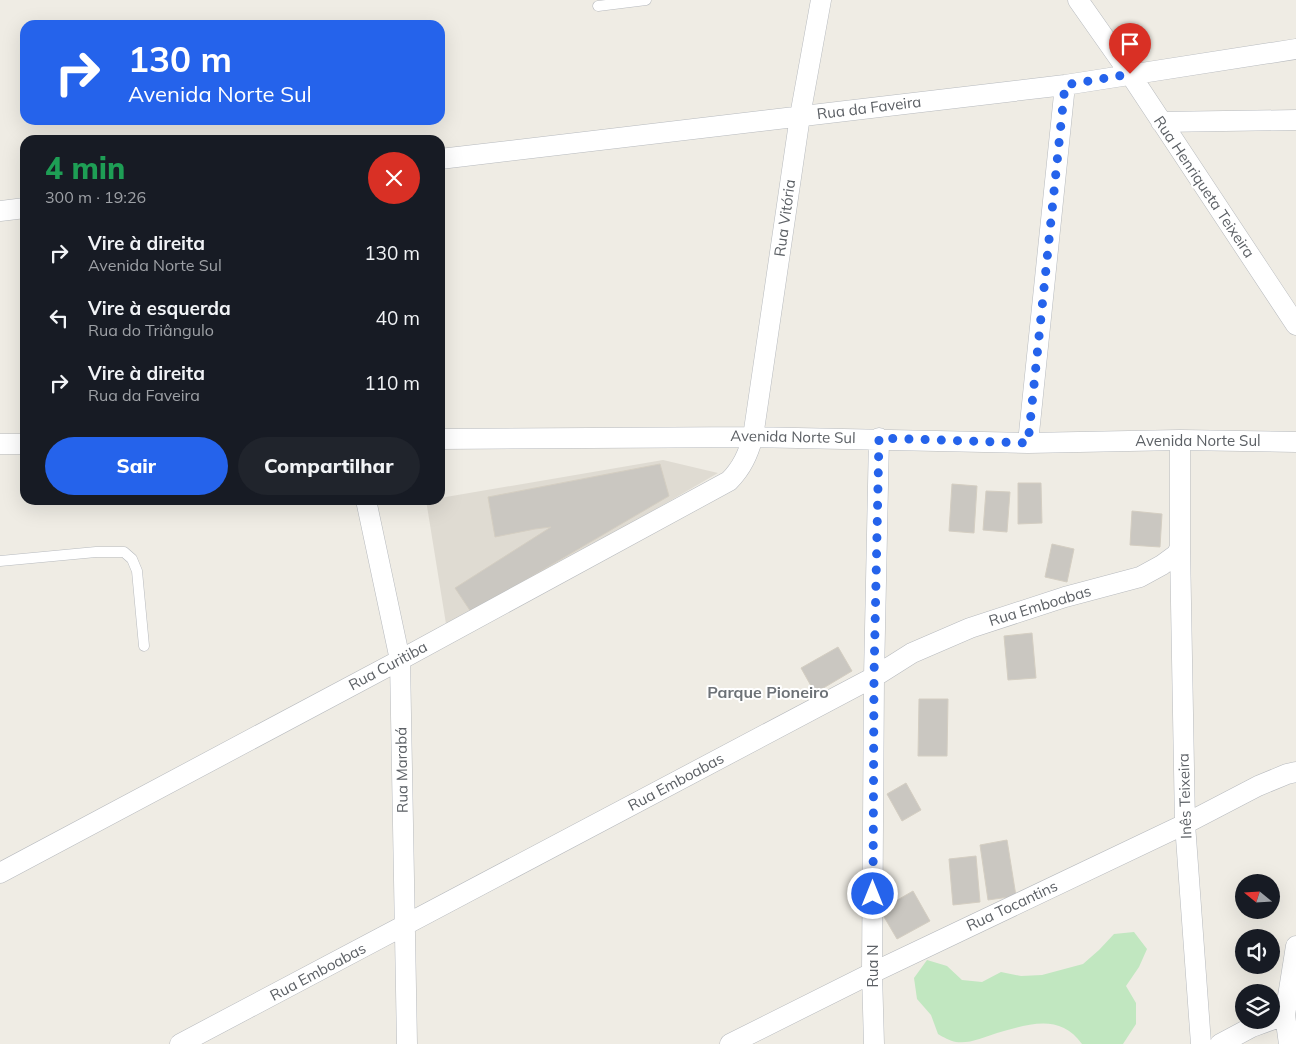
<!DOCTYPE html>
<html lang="pt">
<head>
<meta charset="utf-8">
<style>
  :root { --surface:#171b24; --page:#20242c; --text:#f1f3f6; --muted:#9ea1a6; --accent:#2563eb }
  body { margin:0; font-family:Mulish,sans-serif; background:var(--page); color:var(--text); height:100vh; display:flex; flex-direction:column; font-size:19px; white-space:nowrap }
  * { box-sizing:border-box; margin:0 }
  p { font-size:16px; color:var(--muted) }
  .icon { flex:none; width:28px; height:28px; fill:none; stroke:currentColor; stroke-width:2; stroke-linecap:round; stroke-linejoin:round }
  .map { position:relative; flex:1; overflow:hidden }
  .details { position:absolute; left:20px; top:135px; width:425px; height:370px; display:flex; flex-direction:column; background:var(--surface); border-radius:15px; box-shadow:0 5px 20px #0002 }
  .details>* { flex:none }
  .guide { position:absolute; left:20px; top:20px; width:425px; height:105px; border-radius:15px; box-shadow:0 5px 20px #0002; background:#2563eb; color:#fff; overflow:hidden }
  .needle { width:32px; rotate:288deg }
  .controls { position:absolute; left:1235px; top:874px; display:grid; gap:10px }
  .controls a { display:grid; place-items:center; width:45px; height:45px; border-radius:50%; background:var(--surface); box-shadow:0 5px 20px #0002; font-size:25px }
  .pin { position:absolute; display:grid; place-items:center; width:42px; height:42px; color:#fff; margin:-51px -21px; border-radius:50% 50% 50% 0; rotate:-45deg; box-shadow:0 0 5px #0007 }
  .pin .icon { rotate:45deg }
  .me { position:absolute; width:55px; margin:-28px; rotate:0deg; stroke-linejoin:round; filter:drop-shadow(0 0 4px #0008) }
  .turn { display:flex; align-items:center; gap:18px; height:105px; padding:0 25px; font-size:22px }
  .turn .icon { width:65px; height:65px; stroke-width:2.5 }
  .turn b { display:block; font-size:35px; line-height:42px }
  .round { display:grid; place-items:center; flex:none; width:52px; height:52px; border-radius:26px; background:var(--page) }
  .overview { display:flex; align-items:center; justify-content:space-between; height:85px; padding:0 25px }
  h1 { font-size:30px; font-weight:800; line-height:38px; color:#1e9e55 }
  .cta { display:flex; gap:10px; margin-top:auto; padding:10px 25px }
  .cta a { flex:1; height:58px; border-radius:30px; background:var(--accent); color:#fff; font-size:20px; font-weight:800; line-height:58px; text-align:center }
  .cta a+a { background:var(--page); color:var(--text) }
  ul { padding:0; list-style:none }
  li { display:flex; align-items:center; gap:15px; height:65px; padding:0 25px }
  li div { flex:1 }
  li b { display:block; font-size:19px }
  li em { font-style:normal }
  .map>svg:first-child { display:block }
</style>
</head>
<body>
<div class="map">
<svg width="1296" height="1044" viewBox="0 0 1296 1044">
  <rect width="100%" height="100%" fill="#efece4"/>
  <path fill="#dfdbd2" d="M 663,460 L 718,473 L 447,630 L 426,500 L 440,500 L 440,498 Z"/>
  <path fill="#c1e7c0" d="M 1134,932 L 1147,949 L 1139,967 L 1126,986 L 1136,1003 L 1136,1024 L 1123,1044 L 1082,1044 C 1060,1013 1029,1024 997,1033 C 984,1037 970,1044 956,1042 C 950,1041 943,1037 938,1034 L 931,1015 L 917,999 L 914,978 L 927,960 L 947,966 L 962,980 L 982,982 L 1001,972 L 1021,976 L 1042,975 L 1083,964 L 1099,950 L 1114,934 Z"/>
  <path fill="#cac7c1" stroke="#d4cec2" d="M 660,464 L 669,496 L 471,612 L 455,588 L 551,527 L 535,529 L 495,537 L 488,497 Z
    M 1018,483 L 1041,483 L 1042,523 L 1018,524 Z
    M 952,484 L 977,486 L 974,533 L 949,531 Z
    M 986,491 L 1010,492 L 1007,532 L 983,530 Z
    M 1132,511 L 1162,514 L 1160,547 L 1130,545 Z
    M 1052,544 L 1074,549 L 1067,582 L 1045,577 Z
    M 1032,633 L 1036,678 L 1008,680 L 1004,636 Z
    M 838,647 L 852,671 L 815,693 L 801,668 Z
    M 919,699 L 948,699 L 947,756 L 918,756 Z
    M 906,783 L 921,810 L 902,821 L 887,794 Z
    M 1007,840 L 1016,896 L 988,900 L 980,845 Z
    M 976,856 L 980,902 L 953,905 L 949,859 Z
    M 913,891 L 930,921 L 897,939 L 880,910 Z"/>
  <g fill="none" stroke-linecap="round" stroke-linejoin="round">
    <defs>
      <path id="service" d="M 598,6 L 646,0
        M 0,561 L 96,552 L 124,552 L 132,559 L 137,571 L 144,646"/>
      <path id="minor" d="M 1078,0 L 1130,74 L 1296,325
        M 1161,122 L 1296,120
        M 440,159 L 1065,85 L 1296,49
        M 0,211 L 25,208
        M 440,439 L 753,437 L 1028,443 L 1180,440 L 1296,442
        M 1180,440 L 1180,547 L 1185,824 L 1201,1044
        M 1028,443 L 1065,85
        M 0,444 L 25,444
        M 366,500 L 400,660 L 407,1044
        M 0,873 L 400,660 L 729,481 C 742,468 748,454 753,437 L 800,116 L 821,0
        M 180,1044 L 874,677 L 912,653 L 970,628 L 1065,597 L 1140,577 L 1162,565 L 1177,554 L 1180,547
        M 730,1044 L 872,973 L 1185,824 L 1258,786 L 1287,774 L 1296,772
        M 874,1044 L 872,973 L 874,677 L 879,438
        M 1220,1044 L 1252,1027 L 1285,1015
        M 1289,1044 L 1285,1015 L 1296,946"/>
    </defs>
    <use href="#service" stroke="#b7babe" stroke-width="11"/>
    <use href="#minor" stroke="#b7babe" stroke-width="21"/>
    <use href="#service" stroke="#fff" stroke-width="10"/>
    <use href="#minor" stroke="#fff" stroke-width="20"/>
  </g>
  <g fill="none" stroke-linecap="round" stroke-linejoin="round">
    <path stroke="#2563eb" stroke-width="9" stroke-dasharray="0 16.2" d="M 873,894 L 874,677 L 879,438 L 1028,443 L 1065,85 L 1130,74"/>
  </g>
  <g text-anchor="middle" stroke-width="4" stroke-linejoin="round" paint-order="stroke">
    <g font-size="15" fill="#5c6065" stroke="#fff">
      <text transform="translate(869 108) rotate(-7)" y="5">Rua da Faveira</text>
      <text transform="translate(1204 187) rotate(56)" y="5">Rua Henriqueta Teixeira</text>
      <text transform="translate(785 218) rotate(-82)" y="5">Rua Vitória</text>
      <text transform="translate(793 437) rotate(1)" y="5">Avenida Norte Sul</text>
      <text x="1198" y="446">Avenida Norte Sul</text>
      <text transform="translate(1040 606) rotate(-17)" y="5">Rua Emboabas</text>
      <text transform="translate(388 666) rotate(-28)" y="5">Rua Curitiba</text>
      <text transform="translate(402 770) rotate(-91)" y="5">Rua Marabá</text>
      <text transform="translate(676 782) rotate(-28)" y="5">Rua Emboabas</text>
      <text transform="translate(1185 796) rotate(-92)" y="5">Inês Teixeira</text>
      <text transform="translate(1012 906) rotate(-25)" y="5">Rua Tocantins</text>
      <text transform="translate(873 966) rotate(-90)" y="5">Rua N</text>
      <text transform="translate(318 972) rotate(-28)" y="5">Rua Emboabas</text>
    </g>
    <g font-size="16" font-weight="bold" fill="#6d7277" stroke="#fff">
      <text x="768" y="698">Parque Pioneiro</text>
    </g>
  </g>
</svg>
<div class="controls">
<a><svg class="needle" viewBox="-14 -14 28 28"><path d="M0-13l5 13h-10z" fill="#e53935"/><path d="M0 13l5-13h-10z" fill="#9ea1a6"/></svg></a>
<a><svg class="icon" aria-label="sound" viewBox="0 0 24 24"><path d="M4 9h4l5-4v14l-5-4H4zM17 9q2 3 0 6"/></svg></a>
<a><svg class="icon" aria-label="layers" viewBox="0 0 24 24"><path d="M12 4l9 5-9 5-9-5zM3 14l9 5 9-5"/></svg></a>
</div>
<div class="pin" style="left:1130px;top:74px;background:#d93025"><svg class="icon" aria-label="arrive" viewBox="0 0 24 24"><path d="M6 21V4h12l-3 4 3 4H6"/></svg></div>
<svg class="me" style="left:873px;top:894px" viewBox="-20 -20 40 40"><circle r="17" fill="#2563eb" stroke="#fff" stroke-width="3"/><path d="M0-11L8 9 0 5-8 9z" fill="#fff"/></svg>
<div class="guide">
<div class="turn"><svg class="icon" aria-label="right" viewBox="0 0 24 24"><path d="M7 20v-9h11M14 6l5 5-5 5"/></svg><div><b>130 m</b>Avenida Norte Sul</div></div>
</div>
<section class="details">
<div class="overview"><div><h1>4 min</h1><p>300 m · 19:26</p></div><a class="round" style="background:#d93025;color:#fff"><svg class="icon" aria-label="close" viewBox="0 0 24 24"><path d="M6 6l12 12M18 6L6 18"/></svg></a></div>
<ul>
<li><svg class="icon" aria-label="right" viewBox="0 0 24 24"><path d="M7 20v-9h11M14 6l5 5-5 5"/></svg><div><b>Vire à direita</b><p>Avenida Norte Sul</p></div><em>130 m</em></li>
<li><svg class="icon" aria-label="left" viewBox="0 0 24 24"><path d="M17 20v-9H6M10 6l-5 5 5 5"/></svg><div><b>Vire à esquerda</b><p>Rua do Triângulo</p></div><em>40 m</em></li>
<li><svg class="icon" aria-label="right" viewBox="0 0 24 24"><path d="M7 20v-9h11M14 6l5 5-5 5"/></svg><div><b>Vire à direita</b><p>Rua da Faveira</p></div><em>110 m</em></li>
</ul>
<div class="cta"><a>Sair</a><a>Compartilhar</a></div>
</section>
</div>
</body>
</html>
